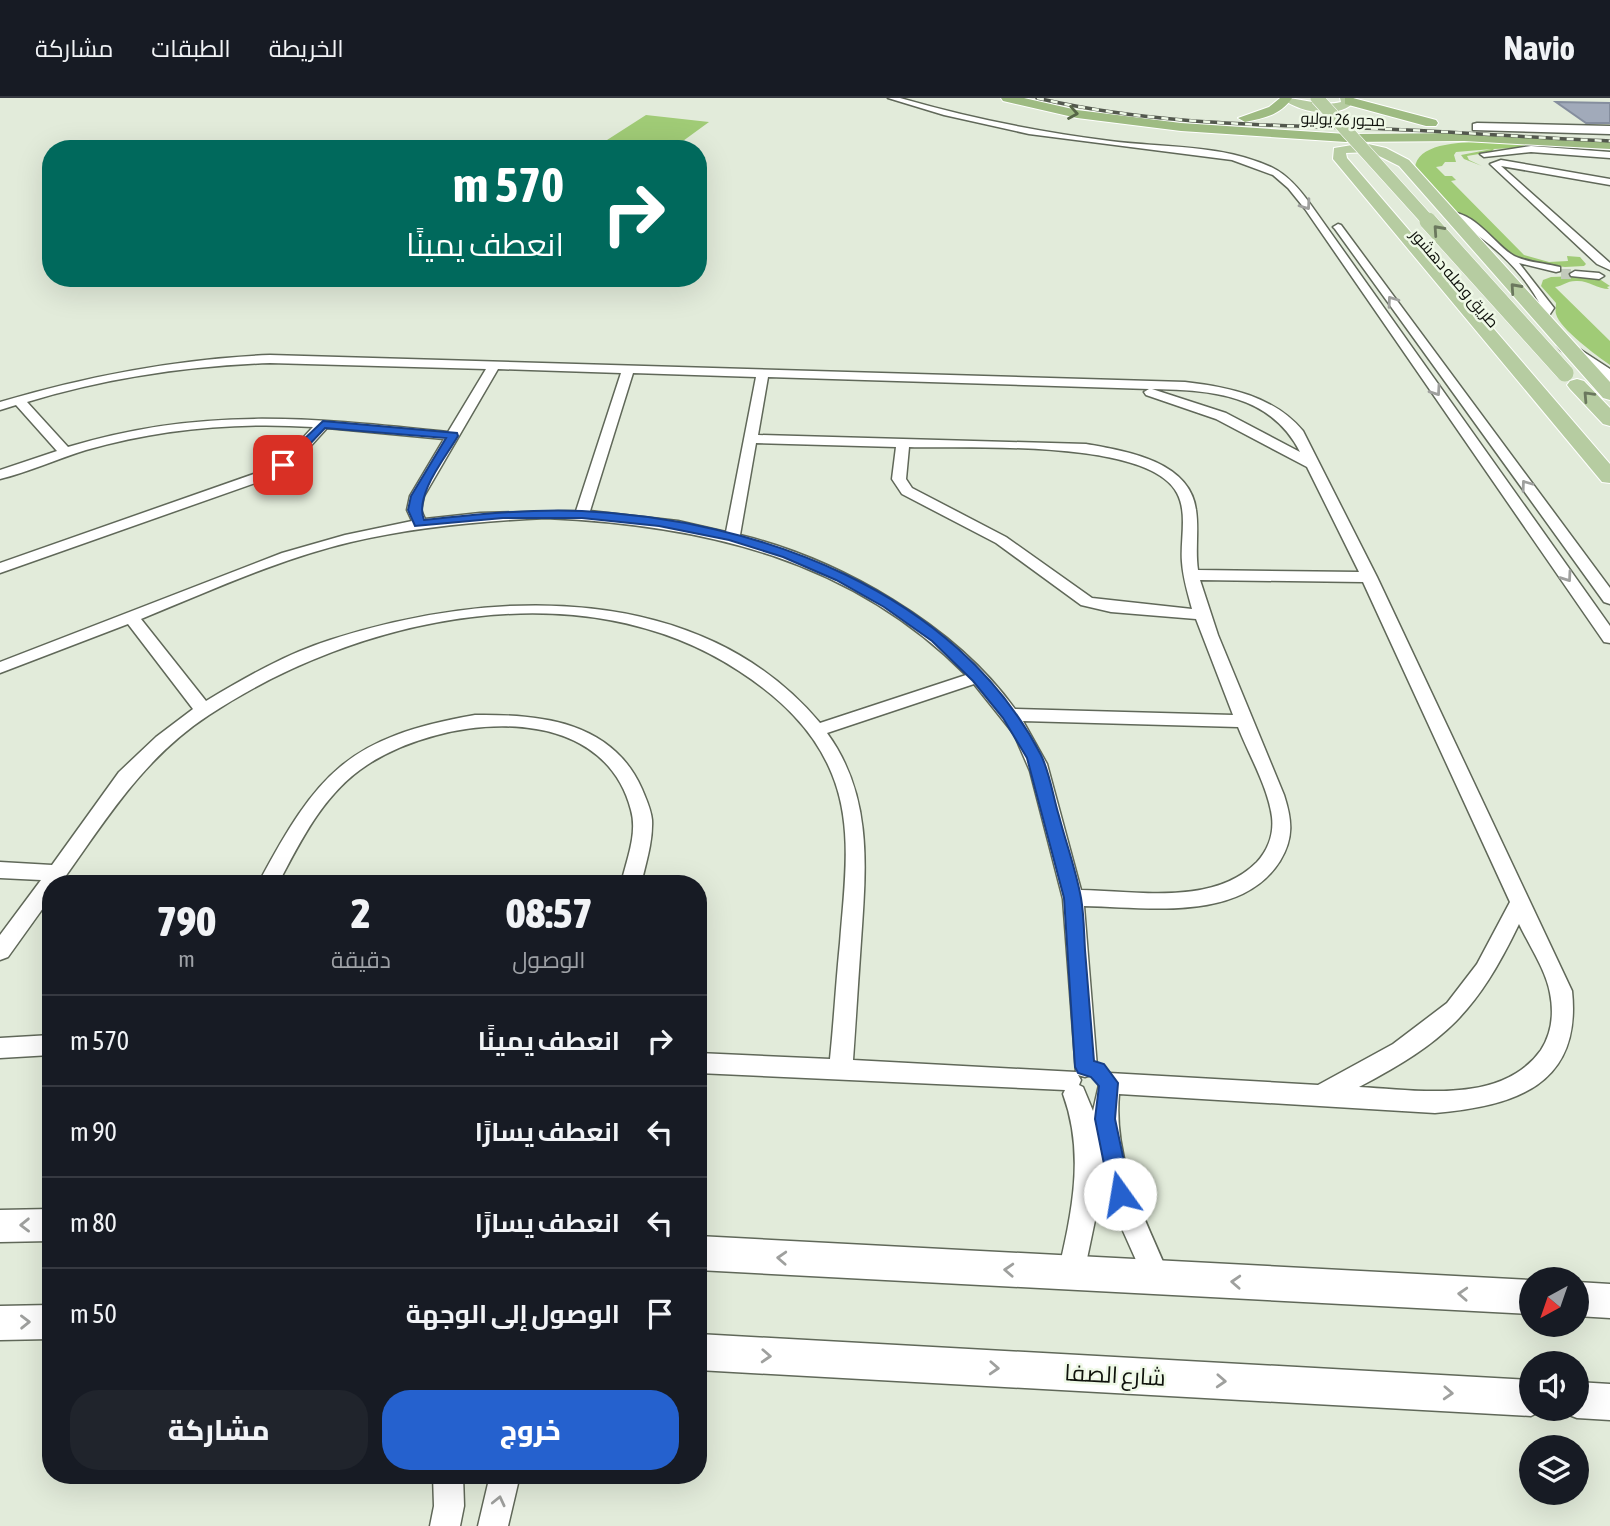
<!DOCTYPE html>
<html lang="ar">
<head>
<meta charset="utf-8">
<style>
  :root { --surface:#171b24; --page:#20242c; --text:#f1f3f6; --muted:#9ea1a6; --line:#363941; --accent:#2561ce }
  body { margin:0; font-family:"Asap Condensed",Cairo,sans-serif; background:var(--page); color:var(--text); direction:rtl; height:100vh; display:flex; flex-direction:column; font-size:26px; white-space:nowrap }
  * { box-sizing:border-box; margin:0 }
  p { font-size:23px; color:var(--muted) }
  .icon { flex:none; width:38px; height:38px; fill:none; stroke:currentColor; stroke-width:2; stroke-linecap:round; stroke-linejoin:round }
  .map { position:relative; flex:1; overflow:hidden; direction:ltr }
  .panel { position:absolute; left:42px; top:777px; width:665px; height:609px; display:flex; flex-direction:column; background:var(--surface); border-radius:28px; box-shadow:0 7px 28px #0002; direction:rtl }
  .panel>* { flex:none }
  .hud { position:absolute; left:42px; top:42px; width:665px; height:147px; border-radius:28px; box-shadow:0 7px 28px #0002; direction:rtl; background:#00695c; color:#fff; overflow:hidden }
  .needle { width:46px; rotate:220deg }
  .fabs { position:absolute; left:1519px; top:1169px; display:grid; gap:14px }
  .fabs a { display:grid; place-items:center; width:70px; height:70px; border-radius:50%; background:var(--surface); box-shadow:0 7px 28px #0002; font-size:35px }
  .pin { position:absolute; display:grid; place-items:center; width:60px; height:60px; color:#fff; margin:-30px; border-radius:14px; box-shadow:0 4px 10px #0006 }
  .me { position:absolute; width:77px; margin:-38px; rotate:347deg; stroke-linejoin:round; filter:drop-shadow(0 0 5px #0008) }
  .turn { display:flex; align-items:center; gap:24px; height:147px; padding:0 28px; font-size:32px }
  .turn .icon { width:91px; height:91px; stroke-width:2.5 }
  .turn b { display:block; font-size:49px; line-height:60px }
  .eta { display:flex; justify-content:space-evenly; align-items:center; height:119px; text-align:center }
  .eta b { font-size:42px; font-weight:800; line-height:49px }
  .primary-button { display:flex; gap:14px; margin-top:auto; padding:14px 28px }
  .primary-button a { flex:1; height:80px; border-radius:28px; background:var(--accent); color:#fff; font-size:28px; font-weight:800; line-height:80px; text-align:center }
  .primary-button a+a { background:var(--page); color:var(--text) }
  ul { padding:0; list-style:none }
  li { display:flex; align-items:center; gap:21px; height:91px; padding:0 28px; border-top:2px solid var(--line) }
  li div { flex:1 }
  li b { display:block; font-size:26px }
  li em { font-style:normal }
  header { display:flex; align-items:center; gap:42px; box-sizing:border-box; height:98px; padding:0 35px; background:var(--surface); border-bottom:2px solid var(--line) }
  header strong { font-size:33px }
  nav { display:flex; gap:38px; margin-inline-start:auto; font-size:24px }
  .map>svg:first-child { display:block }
</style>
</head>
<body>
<header>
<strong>Navio</strong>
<nav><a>الخريطة</a><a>الطبقات</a><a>مشاركة</a></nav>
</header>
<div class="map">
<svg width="1610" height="1428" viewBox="0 0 1610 1428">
  <rect width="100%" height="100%" fill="#e2ebda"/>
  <path fill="#a0cb76" d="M 646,17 L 709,24 L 672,51 L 593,51 Z
    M 1507,44 L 1610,54 L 1531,49 L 1494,51 L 1491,54 L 1467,58 L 1469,62 L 1482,68 L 1464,61 L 1461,57 L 1492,51 L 1456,54 L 1454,57 L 1456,64 L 1445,64 L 1442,68 L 1436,69 L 1445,78 L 1452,78 L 1456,82 L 1451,83 L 1524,157 L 1549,164 L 1568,163 L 1567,158 L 1580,159 L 1586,166 L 1584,168 L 1565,169 L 1525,164 L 1510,156 L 1486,132 L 1459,117 L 1415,70 C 1417,39 1486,44 1507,44 Z
    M 1577,178 L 1598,180 L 1610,188 L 1607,189 L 1609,191 C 1597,191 1588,182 1576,183 C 1566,183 1563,188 1555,189 L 1610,243 L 1610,267 C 1597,258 1560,231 1556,216 C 1555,213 1556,209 1556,205 L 1541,188 L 1543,182 L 1551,179 Z"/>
  <path fill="#a1aaba" stroke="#858e9e" stroke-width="2" d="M 1556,4 L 1610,5 L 1610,25 L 1586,25 Z"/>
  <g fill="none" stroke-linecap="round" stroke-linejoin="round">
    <path stroke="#c2cabb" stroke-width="10" stroke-dasharray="10 5" stroke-linecap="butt" d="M 1561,176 L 1575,176"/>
    <defs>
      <path id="minor" d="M 888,0 L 900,0 C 969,20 1039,34 1110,43 C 1164,50 1223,46 1273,70 C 1289,78 1301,93 1311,107 L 1610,528 L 1610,545 L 1604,544 L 1305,111 L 1288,90 L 1273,77 L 1232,62 L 1029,36 L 944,17 Z
        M 1531,48 L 1610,54 L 1610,60 L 1531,54 L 1484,59 L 1480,56 Z
        M 1501,62 L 1610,81 L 1610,87 L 1501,68 L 1610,165 L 1610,172 L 1597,166 L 1490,66 Z
        M 1446,114 C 1473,112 1491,142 1511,156 C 1522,164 1546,165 1560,169 L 1560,173 L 1556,174 L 1519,165 L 1554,210 L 1546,222 L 1536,220 L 1542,210 C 1523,171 1484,137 1446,118 Z
        M 1338,126 L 1341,127 L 1610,490 L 1610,506 L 1604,504 L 1335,131 L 1333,129 Z
        M 1575,173 L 1599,175 L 1604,178 L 1599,181 L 1571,178 L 1570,176 Z
        M 270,257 L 1185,284 C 1228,289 1274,298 1303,333 L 1377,479 L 1572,893 C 1582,988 1514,1008 1435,1015 L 1119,996 C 1113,1064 1145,1119 1170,1180 L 1166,1189 L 1157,1193 L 1148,1189 L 1115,1115 L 1101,1071 L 1098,1108 L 1084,1175 L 1080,1184 L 1071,1188 L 1062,1184 L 1058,1175 C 1072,1114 1085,1056 1063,996 L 1065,992 L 698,975 L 698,955 L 830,961 C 834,922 836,884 840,845 C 844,789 854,729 832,676 C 814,631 779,599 739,573 C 581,469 357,519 209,617 C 142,661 106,722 60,786 L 51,786 L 51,799 L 8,859 L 0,862 L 0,837 L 41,782 L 0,780 L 0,764 L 52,767 L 119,674 L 156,639 L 193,611 L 128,526 L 0,575 L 0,564 L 282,455 L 345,437 L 412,423 L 407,412 L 410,398 L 444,341 L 327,330 L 298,362 L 275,378 L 0,475 L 0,465 L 265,372 L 288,356 L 313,329 C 236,324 160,331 86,352 C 57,361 29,374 0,381 L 0,372 L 57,353 L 16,307 L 0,312 L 0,304 C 88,278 177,261 270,257 ZM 270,265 L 486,271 L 448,334 C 311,320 203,308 68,349 L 27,304 C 106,280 187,268 270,265 ZM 498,271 L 621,275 L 576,413 L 480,415 L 425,421 L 421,412 L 424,398 ZM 633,275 L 756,279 L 726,434 L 678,423 L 590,413 ZM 768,279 L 1149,291 L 1144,294 L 1146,297 L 1216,321 L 1307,369 L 1359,474 L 1198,472 C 1195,452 1199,432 1196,412 C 1190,363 1126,353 1086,346 L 758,337 ZM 1152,291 C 1210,292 1271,296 1300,354 L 1226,315 ZM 756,345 L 896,349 L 892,381 L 902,396 L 996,445 L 1081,507 L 1111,514 L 1196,521 L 1233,617 L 1015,611 C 955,527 839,461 740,437 ZM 909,349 C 966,351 1148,340 1177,395 C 1188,415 1180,443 1182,464 C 1183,480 1188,496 1192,511 L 1092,500 L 1006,439 L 912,390 L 906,381 ZM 546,420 C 704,427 851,461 966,577 L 820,625 C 701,483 492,489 330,542 C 286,556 246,579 206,603 L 141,521 C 210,493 279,461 351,444 C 415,429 480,423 546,420 ZM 1200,482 L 1363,484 L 1510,804 L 1477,866 L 1447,905 L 1393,946 L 1318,987 L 1109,975 L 1101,978 L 1093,1013 L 1083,989 L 1079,987 L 1081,982 L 1078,977 L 1085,979 L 1093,976 L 1097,969 L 1084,808 C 1146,809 1241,825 1280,763 C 1294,740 1292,722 1284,697 L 1218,537 ZM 974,586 L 1014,636 L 1030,673 L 1063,801 L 1076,974 L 853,962 C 856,922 858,883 861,843 C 866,769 873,698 827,635 ZM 1023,623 L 1238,629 C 1249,657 1268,689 1272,719 C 1274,736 1268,752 1257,764 C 1213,808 1138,793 1081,792 L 1047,666 ZM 1519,826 C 1529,847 1546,872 1550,895 C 1554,915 1552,935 1541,952 C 1502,1007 1417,992 1359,989 C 1446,943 1476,915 1519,826 Z
        M 475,617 C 540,616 612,623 642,691 C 646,701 651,711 652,722 C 653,743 646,765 641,786 L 621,786 C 626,763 638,736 631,712 C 602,600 443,617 367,667 C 324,695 301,742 278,786 L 258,786 C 317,675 348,639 475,617 Z
        M 51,937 L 51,957 L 0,960 L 0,940 Z
        M 433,1377 L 463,1377 L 464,1408 L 460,1428 L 430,1428 L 434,1408 Z
        M 490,1377 L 520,1377 L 508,1428 L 478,1428 Z"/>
      <path id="tertiary" d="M 51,1111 L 51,1143 L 0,1144 L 0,1112 Z
        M 698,1138 L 1531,1182 L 1531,1216 L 698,1172 Z
        M 1577,1184 L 1610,1186 L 1610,1220 L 1577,1218 Z
        M 51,1207 L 51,1241 L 0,1242 L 0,1208 Z
        M 698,1236 L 1531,1282 L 1531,1311 L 1545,1311 L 1531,1318 L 698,1272 Z
        M 1577,1284 L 1610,1286 L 1610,1322 L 1577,1320 L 1564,1315 L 1562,1311 L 1577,1311 Z"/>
      <path id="secondary" d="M 1477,25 L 1610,28 L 1610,36 L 1473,32 L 1473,26 Z
        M 1567,243 L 1610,271 L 1610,284 L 1604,283 L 1561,252 L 1558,248 L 1561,244 Z"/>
      <path id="primary" d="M 1282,0 C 1303,0 1320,9 1341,4 L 1340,0 L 1353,0 L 1355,3 C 1340,22 1298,15 1282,0 Z
        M 1364,45 L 1386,50 L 1409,62 L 1610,284 L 1610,302 L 1603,300 L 1399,68 L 1371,54 L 1346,55 L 1347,60 L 1610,366 L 1610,385 L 1602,384 L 1333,61 L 1334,50 Z
        M 1577,281 L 1584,283 L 1610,310 L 1610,328 L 1603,326 L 1570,291 L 1567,287 L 1570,283 Z"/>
      <path id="trunk" d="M 1001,0 L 1024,0 L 1077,12 L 1181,25 L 1346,36 L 1464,35 L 1610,43 L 1610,51 L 1464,43 L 1346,44 L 1181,33 L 1077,20 L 1003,3 Z
        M 1280,0 L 1292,0 C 1281,17 1264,20 1245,24 L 1238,20 L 1269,9 Z
        M 1345,0 L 1353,0 L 1436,22 L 1438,25 L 1436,28 L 1426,28 L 1345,6 Z"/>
    </defs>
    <use href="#minor" stroke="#606859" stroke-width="3"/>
    <use href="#tertiary" stroke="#606859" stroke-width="3"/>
    <use href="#secondary" stroke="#606859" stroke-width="3"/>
    <use href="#primary" stroke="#fff" stroke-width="2"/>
    <use href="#trunk" stroke="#fff" stroke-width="2"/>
    <use href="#minor" fill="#fff" fill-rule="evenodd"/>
    <use href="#tertiary" fill="#fff" fill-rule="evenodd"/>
    <use href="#secondary" fill="#fff" fill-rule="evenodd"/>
    <use href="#primary" fill="#b6cca1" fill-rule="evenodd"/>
    <use href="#trunk" fill="#9ebb82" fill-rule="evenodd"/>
    <defs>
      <path id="rail" d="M 1037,0 C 1153,27 1268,27 1386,31 C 1461,34 1535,40 1610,43"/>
    </defs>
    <use href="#rail" stroke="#53584e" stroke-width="3.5"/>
    <use href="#rail" stroke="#eff9e7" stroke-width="2.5" stroke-dasharray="7" stroke-linecap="butt"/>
    <defs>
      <path id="primary-bridge-far1" d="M 1317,0 L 1430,125"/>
      <path id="primary-bridge" d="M 1428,123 L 1565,275"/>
    </defs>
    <use href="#primary-bridge-far1" stroke="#fff" stroke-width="14" stroke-linecap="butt"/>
    <use href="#primary-bridge" stroke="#fff" stroke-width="18" stroke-linecap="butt"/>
    <use href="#primary-bridge-far1" stroke="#b6cca1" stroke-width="13"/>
    <use href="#primary-bridge" stroke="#b6cca1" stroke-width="17"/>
  </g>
  <defs><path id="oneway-chevron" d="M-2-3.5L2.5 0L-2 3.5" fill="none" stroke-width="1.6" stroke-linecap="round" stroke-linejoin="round" transform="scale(1.75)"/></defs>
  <use stroke="#566647" href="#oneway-chevron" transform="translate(1073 15) rotate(10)"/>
  <g stroke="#9fa09e">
    <use href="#oneway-chevron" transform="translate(1306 107) rotate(54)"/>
    <use href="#oneway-chevron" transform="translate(1392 203) rotate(-126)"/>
    <use href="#oneway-chevron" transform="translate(1436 293) rotate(55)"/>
    <use href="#oneway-chevron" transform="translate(1526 387) rotate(-126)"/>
    <use href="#oneway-chevron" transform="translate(1567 479) rotate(55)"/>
    <use href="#oneway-chevron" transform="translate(25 1127) rotate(179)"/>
    <use href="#oneway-chevron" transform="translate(782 1160) rotate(-177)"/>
    <use href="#oneway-chevron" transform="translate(1009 1172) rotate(-177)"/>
    <use href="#oneway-chevron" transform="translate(1236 1184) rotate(-177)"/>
    <use href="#oneway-chevron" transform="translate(1463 1196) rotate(-177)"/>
    <use href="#oneway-chevron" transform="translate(25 1224) rotate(-1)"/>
    <use href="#oneway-chevron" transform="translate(766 1258) rotate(3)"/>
    <use href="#oneway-chevron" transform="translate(994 1270) rotate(3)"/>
    <use href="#oneway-chevron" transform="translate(1221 1283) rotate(3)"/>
    <use href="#oneway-chevron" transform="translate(1448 1295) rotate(3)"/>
    <use href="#oneway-chevron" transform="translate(499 1403) rotate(-77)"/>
  </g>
  <g stroke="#6b785e">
    <use href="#oneway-chevron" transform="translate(1438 132) rotate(-132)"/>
    <use href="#oneway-chevron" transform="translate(1515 190) rotate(-132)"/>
    <use href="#oneway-chevron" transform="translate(1588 298) rotate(-133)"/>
  </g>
  <path fill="#2561ce" stroke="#183f86" stroke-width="2" d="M 323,323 L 457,335 L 458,338 C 446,359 414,397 424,422 C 477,416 529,411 582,413 C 757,421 956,493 1041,657 C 1050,675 1053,699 1059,718 C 1066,745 1076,772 1081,800 C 1084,817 1084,835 1085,852 C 1088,889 1091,926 1094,963 L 1104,966 L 1118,985 L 1115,1021 L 1131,1096 L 1128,1103 L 1120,1105 L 1113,1103 L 1110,1096 L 1095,1021 L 1099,988 L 1091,979 L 1078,975 L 1075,969 L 1064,800 L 1027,660 L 1003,620 L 973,583 L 932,543 L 884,509 L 836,482 L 783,459 L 729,442 L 659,428 L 582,420 L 503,420 L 415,428 L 408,412 L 411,398 L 446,340 L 325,330 L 287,370 L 279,370 L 279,365 Z"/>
  <g text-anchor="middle" stroke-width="5" stroke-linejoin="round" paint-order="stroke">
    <g font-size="16" fill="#0f120c" stroke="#eff9e7">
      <text transform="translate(1343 21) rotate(2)" y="6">محور 26 يوليو</text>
      <text transform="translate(1455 180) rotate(49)" y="6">طريق وصله دهشور</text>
    </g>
    <g font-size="23" fill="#0f120c" stroke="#eff9e7">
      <text transform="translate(1115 1277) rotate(3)" y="8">شارع الصفا</text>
    </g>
  </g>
</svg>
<div class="fabs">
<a><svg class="needle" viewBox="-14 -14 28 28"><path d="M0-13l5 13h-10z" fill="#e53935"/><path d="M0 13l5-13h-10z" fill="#9ea1a6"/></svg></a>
<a><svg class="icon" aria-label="sound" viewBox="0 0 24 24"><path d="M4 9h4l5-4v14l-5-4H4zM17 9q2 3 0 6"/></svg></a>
<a><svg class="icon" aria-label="layers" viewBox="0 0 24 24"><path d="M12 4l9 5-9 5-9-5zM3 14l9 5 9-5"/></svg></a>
</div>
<div class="pin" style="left:283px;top:367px;background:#d93025"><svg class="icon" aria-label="arrive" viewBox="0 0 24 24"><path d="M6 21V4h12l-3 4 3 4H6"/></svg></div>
<svg class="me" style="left:1120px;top:1096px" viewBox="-20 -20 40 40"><circle r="19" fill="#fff"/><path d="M0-13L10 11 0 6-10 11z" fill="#2561ce"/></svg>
<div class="hud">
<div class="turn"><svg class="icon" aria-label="right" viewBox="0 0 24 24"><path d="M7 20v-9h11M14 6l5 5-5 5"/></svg><div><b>570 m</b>انعطف يمينًا</div></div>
</div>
<section class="panel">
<div class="eta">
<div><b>08:57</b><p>الوصول</p></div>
<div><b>2</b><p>دقيقة</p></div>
<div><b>790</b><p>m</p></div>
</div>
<ul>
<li><svg class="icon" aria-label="right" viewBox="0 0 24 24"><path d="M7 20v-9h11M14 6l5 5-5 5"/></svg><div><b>انعطف يمينًا</b></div><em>570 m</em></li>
<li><svg class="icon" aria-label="left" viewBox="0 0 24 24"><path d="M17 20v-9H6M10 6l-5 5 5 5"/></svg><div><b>انعطف يسارًا</b></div><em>90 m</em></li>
<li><svg class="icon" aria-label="left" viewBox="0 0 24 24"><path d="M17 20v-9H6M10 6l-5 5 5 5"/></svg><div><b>انعطف يسارًا</b></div><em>80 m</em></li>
<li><svg class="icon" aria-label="arrive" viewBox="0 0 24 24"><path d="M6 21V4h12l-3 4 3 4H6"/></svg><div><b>الوصول إلى الوجهة</b></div><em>50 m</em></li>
</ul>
<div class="primary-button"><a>خروج</a><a>مشاركة</a></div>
</section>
</div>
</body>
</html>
